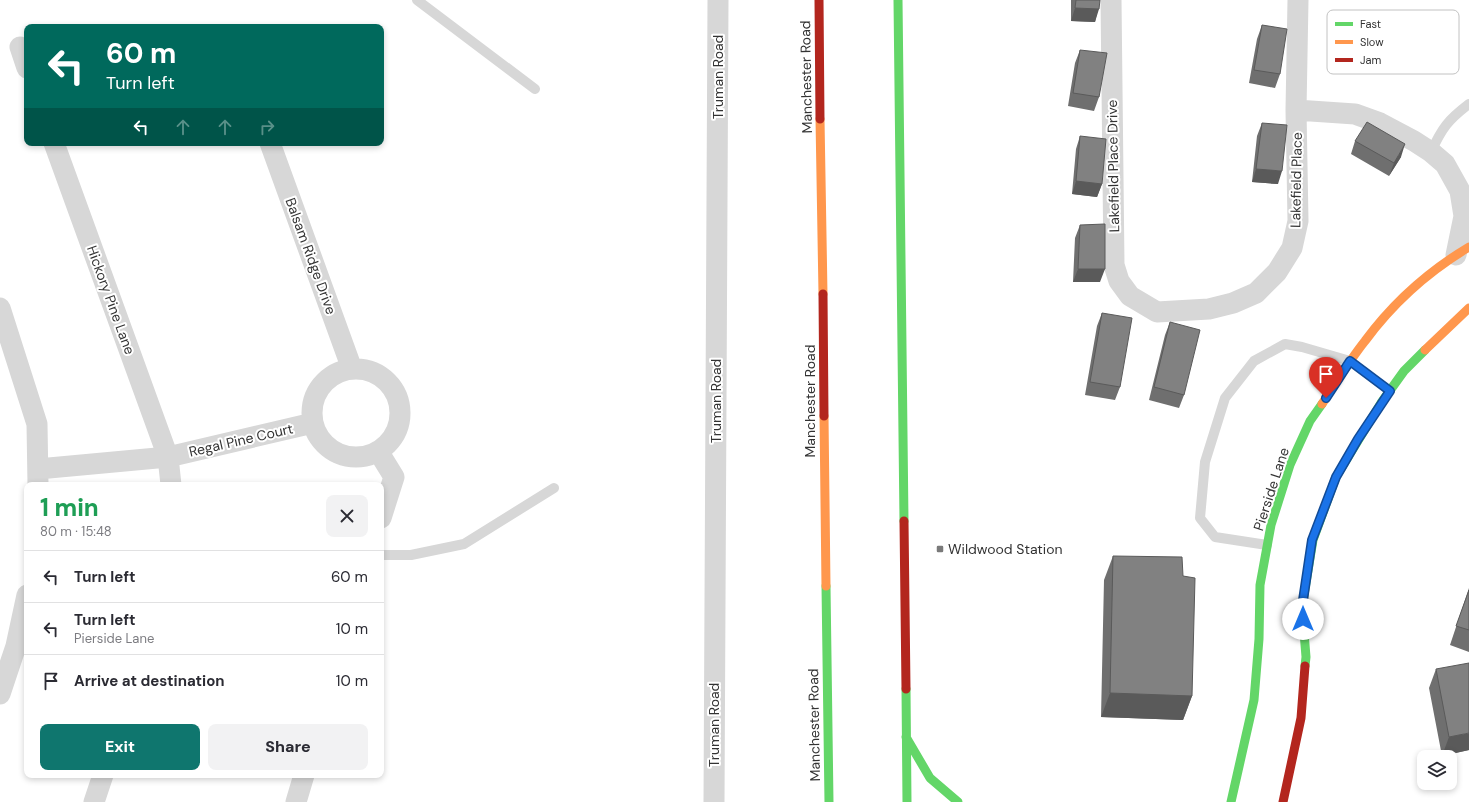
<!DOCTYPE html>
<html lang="en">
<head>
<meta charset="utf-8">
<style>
  :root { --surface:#fff; --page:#f2f2f3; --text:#2b2b33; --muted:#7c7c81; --line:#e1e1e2; --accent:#0f766e }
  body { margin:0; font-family:"DM Sans",sans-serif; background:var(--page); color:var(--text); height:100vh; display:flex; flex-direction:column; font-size:15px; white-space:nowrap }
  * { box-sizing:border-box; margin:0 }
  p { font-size:13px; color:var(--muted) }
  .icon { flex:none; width:22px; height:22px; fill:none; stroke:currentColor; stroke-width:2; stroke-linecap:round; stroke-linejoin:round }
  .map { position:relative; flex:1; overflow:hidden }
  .panel { position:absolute; left:24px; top:482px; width:360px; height:296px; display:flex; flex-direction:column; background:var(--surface); border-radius:8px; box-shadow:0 2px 6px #0003 }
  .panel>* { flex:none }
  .guide { position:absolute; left:24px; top:24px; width:360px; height:122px; border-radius:8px; box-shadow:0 2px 6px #0003; background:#00695c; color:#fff; overflow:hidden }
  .buttons { position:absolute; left:1417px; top:750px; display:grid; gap:8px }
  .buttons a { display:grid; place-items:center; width:40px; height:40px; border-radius:8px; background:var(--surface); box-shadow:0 2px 6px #0003; font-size:20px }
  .pin { position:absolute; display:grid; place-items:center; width:34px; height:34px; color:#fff; margin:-41px -17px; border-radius:50% 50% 50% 0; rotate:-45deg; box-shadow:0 0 4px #0007 }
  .pin .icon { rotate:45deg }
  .me { position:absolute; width:44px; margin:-22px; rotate:0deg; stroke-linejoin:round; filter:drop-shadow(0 0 3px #0008) }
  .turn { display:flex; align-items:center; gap:14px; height:84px; padding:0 16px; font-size:18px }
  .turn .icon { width:52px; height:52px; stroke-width:2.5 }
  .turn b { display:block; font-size:28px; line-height:34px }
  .lanes { display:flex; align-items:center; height:38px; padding:0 16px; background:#0003; justify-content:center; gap:20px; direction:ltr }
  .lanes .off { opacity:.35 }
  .round { display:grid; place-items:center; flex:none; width:42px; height:42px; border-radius:8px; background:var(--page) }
  .head { display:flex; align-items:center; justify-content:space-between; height:68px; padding:0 16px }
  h1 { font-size:24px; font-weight:800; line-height:30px; color:#1e9e55 }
  .button { display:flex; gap:8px; margin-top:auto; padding:8px 16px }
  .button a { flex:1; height:46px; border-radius:8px; background:var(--accent); color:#fff; font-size:16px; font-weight:800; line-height:46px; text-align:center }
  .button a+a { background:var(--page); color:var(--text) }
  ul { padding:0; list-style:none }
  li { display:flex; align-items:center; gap:12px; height:52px; padding:0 16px; border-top:1px solid var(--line) }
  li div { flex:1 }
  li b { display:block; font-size:15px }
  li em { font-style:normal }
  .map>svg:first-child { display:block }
</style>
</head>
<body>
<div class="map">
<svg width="1469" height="802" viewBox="0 0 1469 802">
  <rect width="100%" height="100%" fill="#fff"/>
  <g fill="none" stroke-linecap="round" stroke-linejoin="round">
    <path stroke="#d7d7d7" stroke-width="10" d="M 417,0 L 535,89
      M 1431,152 C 1442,128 1448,120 1469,104
      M 1267,545 L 1215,537 L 1200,518 L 1205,462 L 1225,398 L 1254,361 L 1285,344 L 1302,347 L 1350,361
      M 381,555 L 411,555 L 464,544 L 554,488"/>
    <path stroke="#d7d7d7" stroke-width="21" d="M 1111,0 L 1114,265 L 1119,281 L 1130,296 L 1157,312 L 1209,309 L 1233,303 L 1256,293 L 1277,272 L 1292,248 L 1298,221 L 1296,110 L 1298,0
      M 20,47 L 27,68
      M 1296,110 L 1355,114 L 1380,123 L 1414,141 L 1431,152 L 1445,164 L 1460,191 L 1464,216 L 1456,255
      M 54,143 L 168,457 L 171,485
      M 270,143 L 352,369
      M 0,308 L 37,424 L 38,485
      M312 413a44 44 0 1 1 88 0a44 44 0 1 1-88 0Z
      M 378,451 L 394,477 L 381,518
      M 38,469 L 168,457 L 313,423
      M 0,694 L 16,646 L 27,595
      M 94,802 L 103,775
      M 296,802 L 304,775
      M 714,802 L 718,0"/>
    <path stroke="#63d668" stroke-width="9" d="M 898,0 L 904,521
      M 826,586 L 829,802
      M 1305,666 L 1306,657 L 1302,607 L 1313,540 L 1336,477 L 1381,403 L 1404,371 L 1425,350
      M 906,689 L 907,802
      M 906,737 L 930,778 L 958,802
      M 1231,802 L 1254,700 L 1259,639 L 1260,585 L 1271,525 L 1290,465 L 1310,421 L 1322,404"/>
    <path stroke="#ff974d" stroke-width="9" d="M 820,119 L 823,294
      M 1425,350 L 1469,308
      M 1350,361 L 1390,391
      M 1322,404 C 1336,383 1349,361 1365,341 C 1393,303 1429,271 1469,247
      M 824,416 L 826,586"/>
    <path stroke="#b3261e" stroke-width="9" d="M 819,0 L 820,119
      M 823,294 L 824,416
      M 904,521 L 906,689
      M 1283,802 L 1301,718 L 1305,666"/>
  </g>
  <path fill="#6f6f6f" d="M 1071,0 L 1100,0 L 1095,22 L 1071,21 Z
    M 1262,25 L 1280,74 L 1275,88 L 1249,83 L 1257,39 Z
    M 1080,50 L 1099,97 L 1094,111 L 1068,106 L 1075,63 Z
    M 1262,123 L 1278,184 L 1252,182 L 1257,136 Z
    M 1080,136 L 1102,184 L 1097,197 L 1072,194 L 1076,149 Z
    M 1355,141 L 1401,157 L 1389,176 L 1351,154 Z
    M 1080,225 L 1100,282 L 1073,282 L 1075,238 Z
    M 1102,313 L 1120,387 L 1115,400 L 1085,395 L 1097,326 Z
    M 1170,322 L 1184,395 L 1179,408 L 1149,400 L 1165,335 Z
    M 1113,556 L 1183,576 L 1192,696 L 1183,720 L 1101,717 L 1104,580 Z
    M 1469,588 L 1469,652 L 1450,645 Z
    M 1436,669 L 1469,750 L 1442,756 L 1429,688 Z"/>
  <path fill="#5a5a5a" d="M 1075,8 L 1099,9 L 1095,22 L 1071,21 Z
    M 1405,144 L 1401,157 L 1389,176 L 1394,163 Z
    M 1256,169 L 1282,171 L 1278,184 L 1252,182 Z
    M 1076,181 L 1102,184 L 1097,197 L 1072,194 Z
    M 1078,269 L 1105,269 L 1100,282 L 1073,282 Z
    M 1110,693 L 1192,696 L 1183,720 L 1101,717 Z
    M 1469,733 L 1469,750 L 1442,756 L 1449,737 Z"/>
  <path fill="#818181" stroke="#5a5a5a" d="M 1076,0 L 1100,0 L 1099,9 L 1075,8 Z
    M 1262,25 L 1287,29 L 1280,74 L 1254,70 Z
    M 1080,50 L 1107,53 L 1099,97 L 1073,93 Z
    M 1367,122 L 1405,144 L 1394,163 L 1355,141 Z
    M 1262,123 L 1287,125 L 1282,171 L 1256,169 Z
    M 1080,136 L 1106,139 L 1102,184 L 1076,181 Z
    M 1105,224 L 1105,269 L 1078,269 L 1080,225 Z
    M 1102,313 L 1132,318 L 1120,387 L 1090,382 Z
    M 1170,322 L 1200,330 L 1184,395 L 1154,387 Z
    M 1113,556 L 1182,557 L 1183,576 L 1195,578 L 1192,696 L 1110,693 Z
    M 1469,590 L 1469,630 L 1456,626 Z
    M 1469,663 L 1469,733 L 1449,737 L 1436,669 Z"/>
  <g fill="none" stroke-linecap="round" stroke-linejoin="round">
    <defs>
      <path id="route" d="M 1303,619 L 1302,607 L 1312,540 L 1336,477 L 1358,439 L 1390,391 L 1350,361 L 1326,398"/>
    </defs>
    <use href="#route" stroke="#114b97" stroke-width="10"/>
    <use href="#route" stroke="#1a73e8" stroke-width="7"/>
  </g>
  <rect fill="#7a7a7a" stroke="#fff" stroke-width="1.5" x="936" y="545" width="8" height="8" rx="2"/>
  <g text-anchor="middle" stroke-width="4" stroke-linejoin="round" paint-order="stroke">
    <g font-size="14" fill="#333" stroke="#fff">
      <text transform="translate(718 77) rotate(-90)" y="5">Truman Road</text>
      <text transform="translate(806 77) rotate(-91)" y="5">Manchester Road</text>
      <text transform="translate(1113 166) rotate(-91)" y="5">Lakefield Place Drive</text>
      <text transform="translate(1296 180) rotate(-89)" y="5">Lakefield Place</text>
      <text transform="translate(311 256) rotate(70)" y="5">Balsam Ridge Drive</text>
      <text transform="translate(111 300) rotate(70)" y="5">Hickory Pine Lane</text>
      <text transform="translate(716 401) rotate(-90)" y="5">Truman Road</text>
      <text transform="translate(810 401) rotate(-90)" y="5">Manchester Road</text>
      <text transform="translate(241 440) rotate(-13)" y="5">Regal Pine Court</text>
      <text transform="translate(1271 489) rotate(-72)" y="5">Pierside Lane</text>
      <text transform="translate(714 725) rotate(-90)" y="5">Truman Road</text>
      <text transform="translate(814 725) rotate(-91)" y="5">Manchester Road</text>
    </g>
    <g font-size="14" fill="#333" stroke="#fff" text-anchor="start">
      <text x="948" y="554">Wildwood Station</text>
    </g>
  </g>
  <rect x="1327" y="10" width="132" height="64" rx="6" fill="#fff" stroke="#c2c2c2" stroke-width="1"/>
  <rect x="1335" y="22" width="18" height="4" fill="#63d668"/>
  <rect x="1335" y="40" width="18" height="4" fill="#ff974d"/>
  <rect x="1335" y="58" width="18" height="4" fill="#b3261e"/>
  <g font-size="11" fill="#333">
    <text x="1360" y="28">Fast</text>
    <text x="1360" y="46">Slow</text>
    <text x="1360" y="64">Jam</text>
  </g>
</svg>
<div class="buttons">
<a><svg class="icon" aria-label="layers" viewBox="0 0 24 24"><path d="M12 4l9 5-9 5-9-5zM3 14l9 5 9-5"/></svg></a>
</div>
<div class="pin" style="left:1326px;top:398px;background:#d93025"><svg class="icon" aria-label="arrive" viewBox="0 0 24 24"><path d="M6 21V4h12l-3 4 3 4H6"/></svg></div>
<svg class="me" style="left:1303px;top:619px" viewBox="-20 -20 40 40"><circle r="19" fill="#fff"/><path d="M0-13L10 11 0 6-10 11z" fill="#1a73e8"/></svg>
<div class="guide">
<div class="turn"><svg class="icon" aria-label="left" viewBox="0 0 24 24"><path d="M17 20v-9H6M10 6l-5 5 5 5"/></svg><div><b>60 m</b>Turn left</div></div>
<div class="lanes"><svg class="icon" aria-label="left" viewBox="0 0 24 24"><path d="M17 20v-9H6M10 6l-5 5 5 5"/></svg><svg class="icon off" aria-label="ahead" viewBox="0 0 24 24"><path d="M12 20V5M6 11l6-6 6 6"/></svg><svg class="icon off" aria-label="ahead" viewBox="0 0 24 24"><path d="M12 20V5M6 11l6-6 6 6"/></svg><svg class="icon off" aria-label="right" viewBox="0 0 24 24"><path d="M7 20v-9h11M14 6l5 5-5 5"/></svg></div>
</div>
<section class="panel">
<div class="head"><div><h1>1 min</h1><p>80 m · 15:48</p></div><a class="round"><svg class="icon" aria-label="close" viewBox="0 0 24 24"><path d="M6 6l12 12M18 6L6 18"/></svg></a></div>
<ul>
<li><svg class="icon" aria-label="left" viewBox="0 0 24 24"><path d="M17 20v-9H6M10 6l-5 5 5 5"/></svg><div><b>Turn left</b></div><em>60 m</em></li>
<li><svg class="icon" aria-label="left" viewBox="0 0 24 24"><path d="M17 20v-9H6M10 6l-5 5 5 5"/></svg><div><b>Turn left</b><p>Pierside Lane</p></div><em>10 m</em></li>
<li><svg class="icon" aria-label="arrive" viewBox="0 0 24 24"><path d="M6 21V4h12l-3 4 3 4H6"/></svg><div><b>Arrive at destination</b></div><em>10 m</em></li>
</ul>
<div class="button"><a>Exit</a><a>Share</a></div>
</section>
</div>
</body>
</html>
